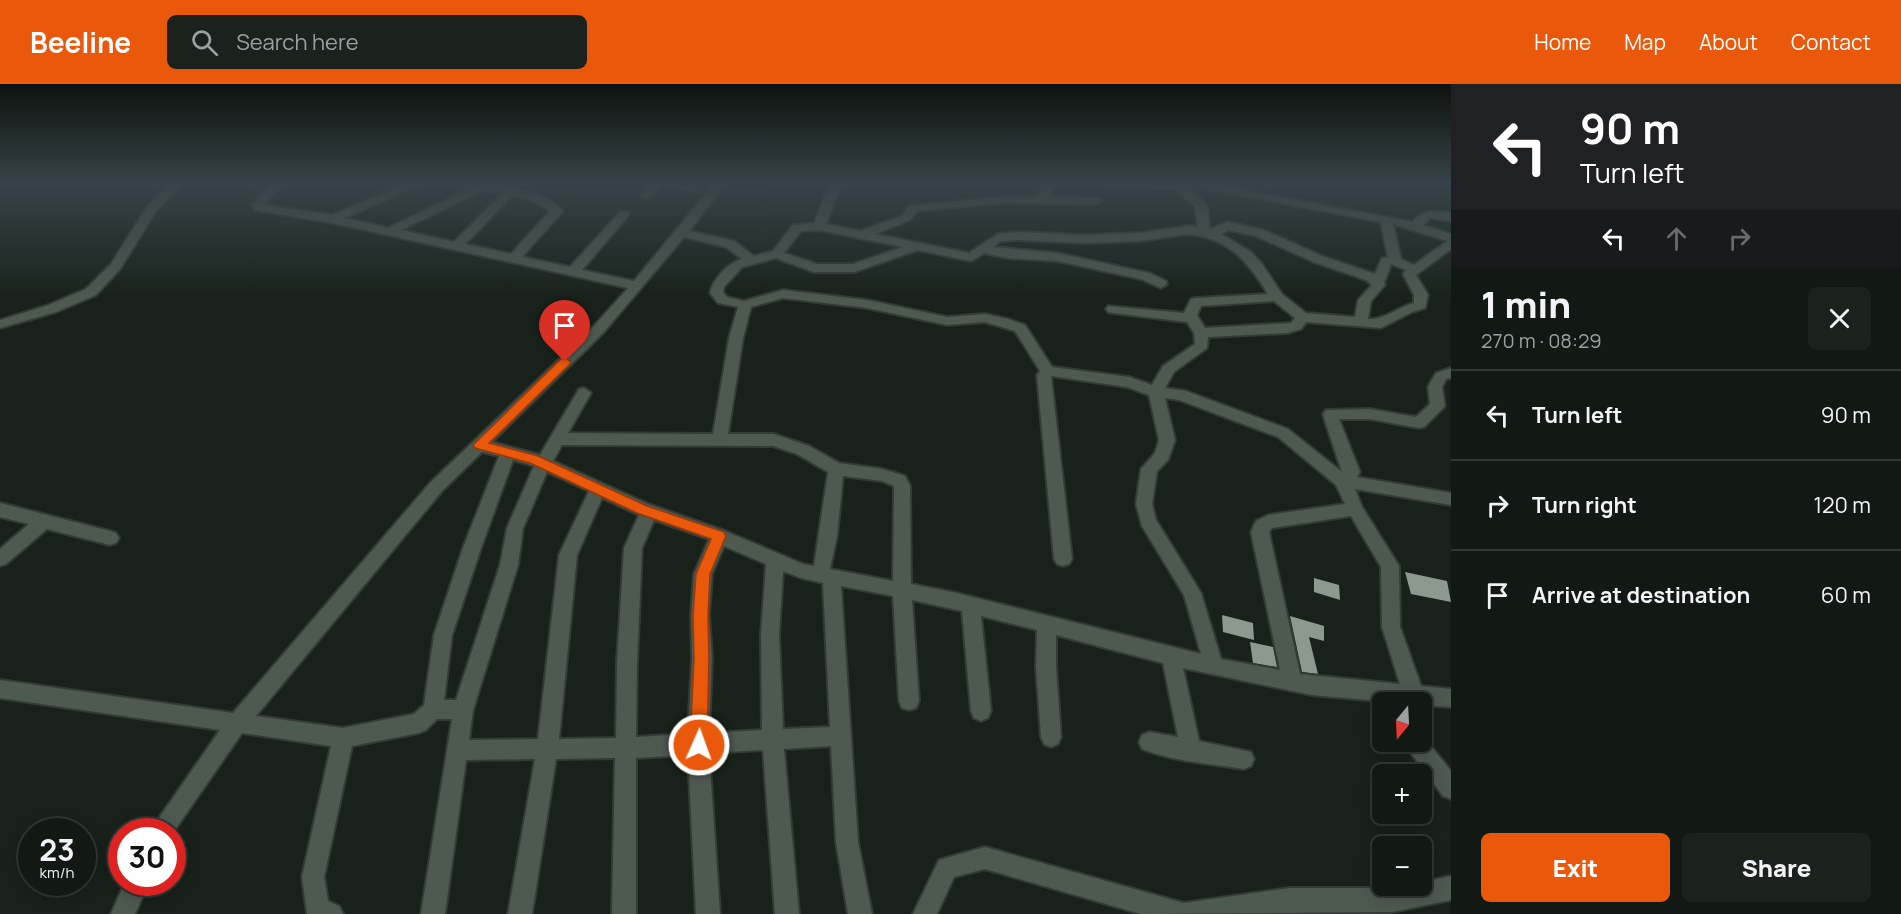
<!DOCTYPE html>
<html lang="en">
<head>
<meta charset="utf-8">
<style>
  :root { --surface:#121914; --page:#1b221d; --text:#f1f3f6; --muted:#9ca0a0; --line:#313834; --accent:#ea580c }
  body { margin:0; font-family:Manrope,sans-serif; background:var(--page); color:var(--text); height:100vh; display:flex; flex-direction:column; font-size:22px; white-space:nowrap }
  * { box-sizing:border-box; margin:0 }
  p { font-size:20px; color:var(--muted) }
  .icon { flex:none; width:33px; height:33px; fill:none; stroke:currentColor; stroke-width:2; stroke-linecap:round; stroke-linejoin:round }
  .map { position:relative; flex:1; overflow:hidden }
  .drawer { display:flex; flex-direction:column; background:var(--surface); width:450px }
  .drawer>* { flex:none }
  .hud { background:#202124; color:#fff; overflow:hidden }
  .needle { width:39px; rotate:198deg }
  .tools { position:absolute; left:1372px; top:608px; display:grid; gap:12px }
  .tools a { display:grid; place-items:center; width:60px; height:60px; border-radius:9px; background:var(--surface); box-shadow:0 3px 15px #0003,0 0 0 2px var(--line); font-size:30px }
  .speed { position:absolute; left:18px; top:734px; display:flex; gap:12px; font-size:30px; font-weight:700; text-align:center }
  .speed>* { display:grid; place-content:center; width:78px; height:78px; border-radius:50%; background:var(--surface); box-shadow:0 3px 15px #0003,0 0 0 2px var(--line); line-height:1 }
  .speed small { font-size:15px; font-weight:400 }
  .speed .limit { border:9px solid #d22; background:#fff; color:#111 }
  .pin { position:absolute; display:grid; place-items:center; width:51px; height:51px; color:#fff; margin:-62px -26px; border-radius:50% 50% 50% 0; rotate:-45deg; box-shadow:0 0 6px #0007 }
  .pin .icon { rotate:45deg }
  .me { position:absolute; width:66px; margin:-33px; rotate:2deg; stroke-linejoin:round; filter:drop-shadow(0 0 4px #0008) }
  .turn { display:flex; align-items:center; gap:21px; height:126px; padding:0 30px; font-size:27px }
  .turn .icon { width:78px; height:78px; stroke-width:2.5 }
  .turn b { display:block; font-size:42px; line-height:51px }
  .lanes { display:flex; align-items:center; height:57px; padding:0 30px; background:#0003; justify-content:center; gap:30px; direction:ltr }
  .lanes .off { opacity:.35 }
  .round { display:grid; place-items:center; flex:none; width:63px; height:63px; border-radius:9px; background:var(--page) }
  .head { display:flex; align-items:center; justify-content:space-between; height:102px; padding:0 30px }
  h1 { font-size:36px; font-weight:800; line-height:45px }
  .cta { display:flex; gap:12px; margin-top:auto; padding:12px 30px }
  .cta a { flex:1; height:69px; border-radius:9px; background:var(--accent); color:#fff; font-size:24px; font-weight:800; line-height:69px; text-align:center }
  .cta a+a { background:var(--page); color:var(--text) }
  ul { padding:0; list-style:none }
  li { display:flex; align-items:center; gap:18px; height:90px; padding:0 30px; border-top:2px solid var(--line) }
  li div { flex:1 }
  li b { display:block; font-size:22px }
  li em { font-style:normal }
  header { display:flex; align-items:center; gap:36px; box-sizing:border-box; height:84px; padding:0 30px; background:var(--accent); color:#fff }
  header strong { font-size:28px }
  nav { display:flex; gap:33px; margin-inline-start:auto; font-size:21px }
  .search { width:420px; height:54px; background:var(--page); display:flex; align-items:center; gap:15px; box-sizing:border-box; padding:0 21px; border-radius:9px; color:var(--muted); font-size:22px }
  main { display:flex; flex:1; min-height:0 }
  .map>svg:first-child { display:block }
</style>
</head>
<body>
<header>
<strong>Beeline</strong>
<div class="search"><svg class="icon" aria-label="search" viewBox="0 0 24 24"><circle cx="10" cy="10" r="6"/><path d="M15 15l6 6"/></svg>Search here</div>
<nav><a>Home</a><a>Map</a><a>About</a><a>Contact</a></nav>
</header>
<main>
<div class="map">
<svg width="1451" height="830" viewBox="0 0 1451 830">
  <rect width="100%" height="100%" fill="#18211a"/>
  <path fill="#8d998f" d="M 1405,488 L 1447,497 L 1451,518 L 1411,510 Z
    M 1314,494 L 1339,501 L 1340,516 L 1314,508 Z
    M 1222,531 L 1253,539 L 1254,556 L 1223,548 Z
    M 1290,532 L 1324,542 L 1324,557 L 1309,553 L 1318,590 L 1302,588 Z
    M 1250,558 L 1273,563 L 1277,583 L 1253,579 Z"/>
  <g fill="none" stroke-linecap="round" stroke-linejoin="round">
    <defs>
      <path id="minor" d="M 170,100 L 182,100 L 156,127 L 120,185 L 96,211 L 56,228 L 0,244 L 0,236 L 46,222 L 86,205 L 111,180 L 147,123 Z
        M 271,100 L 283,100 L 264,121 L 332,131 L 405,100 L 418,100 L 417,102 L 345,134 L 388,144 L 471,104 L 465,100 C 493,100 543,104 563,127 L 522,173 L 570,183 L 620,128 L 628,128 L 628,132 L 582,186 L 634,197 L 714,100 L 725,100 L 689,147 L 734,157 L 754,172 L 773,167 L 793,141 L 814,139 L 830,100 L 841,100 L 826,140 L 860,147 L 902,132 L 909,122 L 1002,113 L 1037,112 L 1045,100 L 1056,100 L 1049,112 L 1096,114 L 1102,117 L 1096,120 L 1002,119 L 917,127 L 910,136 L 875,150 L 969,169 L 998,150 L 1017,148 L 1085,151 L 1140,149 L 1187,142 L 1198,143 L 1195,123 L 1176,105 L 1108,103 L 1103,100 L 1211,100 L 1413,138 C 1423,124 1436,127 1451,129 L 1451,137 L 1430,134 L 1423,141 L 1451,150 L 1451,165 L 1416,191 L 1428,211 L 1425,224 L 1412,228 L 1381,244 L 1306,238 L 1301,245 L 1288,249 L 1208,253 L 1207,264 L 1174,288 L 1165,304 L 1186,307 L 1288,345 L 1342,388 L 1325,337 L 1323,330 L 1326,326 L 1370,325 L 1416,333 L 1430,320 L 1428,303 L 1436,289 L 1451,284 L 1451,294 L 1446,295 L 1442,303 L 1445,322 L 1424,343 L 1419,344 L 1370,335 L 1339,335 L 1360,388 L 1357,393 L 1451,409 L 1451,421 L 1355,405 L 1362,423 L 1399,482 L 1400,543 L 1421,602 L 1451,605 L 1451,623 L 1422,621 L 1422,618 L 1390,618 L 1312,611 L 1183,584 L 1199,657 L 1251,668 L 1254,675 L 1251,682 L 1244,685 C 1212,680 1171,677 1142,665 L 1139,658 L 1142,651 L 1149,648 L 1178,653 L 1163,579 L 1056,551 L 1056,583 L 1061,653 L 1058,660 L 1051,663 L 1044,660 L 1041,653 L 1036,583 L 1037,546 L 981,532 L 991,627 L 988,634 L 981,637 L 974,634 L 971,627 L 962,527 L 912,516 L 919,617 L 916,624 L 909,626 L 902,624 L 899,617 L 893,512 L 841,502 L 858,758 L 872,830 L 848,830 L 836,758 L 831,662 L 784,665 L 799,830 L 775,830 L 763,666 L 709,669 L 720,830 L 696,830 L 688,671 L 636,674 L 636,830 L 612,830 L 615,674 L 556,675 L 532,830 L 508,830 L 535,675 L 466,676 L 445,830 L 421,830 L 452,635 L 437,635 L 426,646 L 419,649 L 352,662 L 324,793 L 328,817 L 339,822 L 343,830 L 307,830 L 302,793 L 331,662 L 242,649 L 172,750 L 172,747 L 150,747 L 220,646 L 0,614 L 0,596 L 233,629 L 430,399 L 594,242 L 628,204 L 333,139 L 255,126 L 252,121 ZM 1190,105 L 1206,105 L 1381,138 L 1388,174 L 1382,174 L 1375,190 L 1322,172 L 1264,146 L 1228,138 L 1210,145 L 1207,122 ZM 484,106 L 503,109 L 454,158 L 401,146 ZM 513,111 L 537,119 L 550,127 L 511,170 L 465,160 ZM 1393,140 L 1447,157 L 1414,181 L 1401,175 ZM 819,146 L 903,163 L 853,180 L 816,180 L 784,169 L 801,147 ZM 1229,146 L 1256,152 L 1314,178 L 1366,196 L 1372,201 L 1358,216 L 1355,233 L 1306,229 L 1282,210 L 1262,180 L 1251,168 L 1221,150 ZM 1187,150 C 1227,153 1248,177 1268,210 L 1196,214 L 1191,215 L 1184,229 L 1108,222 L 1106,225 L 1108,228 L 1113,229 L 1187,238 L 1194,249 L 1195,260 L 1163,282 L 1152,301 L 1129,293 L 1052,283 L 1025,241 L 1008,235 L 985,230 L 947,233 L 867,216 L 783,206 L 744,217 L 727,213 L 723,208 L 724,203 L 742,183 L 776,174 L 814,188 L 854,188 L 918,166 L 971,177 L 984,169 L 1007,174 L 1057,177 L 1141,195 L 1161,204 L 1167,200 L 1166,197 L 1149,189 L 1057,169 L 993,163 L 1001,157 L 1017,156 L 1085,159 L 1140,157 ZM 684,153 L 726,163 L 742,175 C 728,179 713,195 710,209 L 718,219 L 738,223 L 729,254 L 713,350 L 568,349 L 591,309 L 584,304 L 579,305 L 540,371 L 492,358 L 604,248 ZM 1391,180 L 1406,186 L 1403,190 L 1414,211 L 1414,219 C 1398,223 1385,236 1368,235 L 1371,217 L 1385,201 L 1384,199 ZM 783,214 L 867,224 L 947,241 L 985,238 L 1015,247 L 1040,287 L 1037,291 L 1054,475 L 1057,480 L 1063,482 L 1069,480 L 1072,475 L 1051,292 L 1127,303 L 1149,311 L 1159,356 L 1155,369 L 1141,385 L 1136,420 L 1142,442 L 1184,511 L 1201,570 L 952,508 L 911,500 L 910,402 L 905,392 L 882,385 L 839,379 L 809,362 L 774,350 L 728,350 L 743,254 L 751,223 ZM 1274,217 L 1295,234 L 1291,239 L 1205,244 L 1197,231 L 1201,222 ZM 1165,314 L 1179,316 L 1278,353 L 1336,401 L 1345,420 L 1268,431 L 1256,437 L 1251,448 L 1280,586 L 1221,575 L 1201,509 L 1156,436 L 1152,420 L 1157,387 L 1168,376 L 1175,356 ZM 562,361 L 773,362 L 797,370 L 828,388 L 814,482 L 803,480 L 725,447 L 648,420 L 553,377 ZM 482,368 L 499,372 L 463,464 L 434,551 L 424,621 L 414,630 L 343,644 L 256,632 L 442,407 ZM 513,376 L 534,382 L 507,444 L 500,481 L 456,616 L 444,616 L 452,551 L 481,464 ZM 547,388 L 589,407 L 559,471 L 538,655 L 469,656 L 473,626 L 518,481 L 523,444 ZM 843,392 L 882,397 L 894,402 L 893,497 L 830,485 L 837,452 ZM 602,414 L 639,431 L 624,464 L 617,578 L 616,654 L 559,655 L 577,471 ZM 1351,432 L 1381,483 L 1382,543 L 1400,600 L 1300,590 L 1269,448 L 1272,444 ZM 654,436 L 709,455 L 694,490 L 691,531 L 692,574 L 688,650 L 636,653 L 637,578 L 642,464 ZM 724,462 L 766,480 L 761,551 L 762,646 L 709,649 L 712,574 L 709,531 L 712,490 ZM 783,487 L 801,494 L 823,499 L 830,643 L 783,645 L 779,551 Z
        M 651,100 L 663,100 L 650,114 L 642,114 L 640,112 Z
        M 668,100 L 688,100 L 703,105 L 697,108 L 670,102 Z
        M 0,419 L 110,447 L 116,449 L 119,454 L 116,459 L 110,461 L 47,445 L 6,480 L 0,482 L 0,465 L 29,440 L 0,433 Z
        M 1422,651 L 1451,687 L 1451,715 L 1443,712 L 1407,664 L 1404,657 L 1422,657 Z
        M 985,763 L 1184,819 L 1290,804 L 1392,804 L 1422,801 L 1422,798 L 1451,792 L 1451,816 L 1392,828 L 1141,830 L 985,785 L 954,793 L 937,830 L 913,830 L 939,776 Z
        M 125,798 L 149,798 L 135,830 L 111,830 Z"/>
    </defs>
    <use href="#minor" stroke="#343b35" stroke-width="4"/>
    <use href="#minor" fill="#4e5950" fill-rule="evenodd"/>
  </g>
  <linearGradient id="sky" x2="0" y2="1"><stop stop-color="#0d120e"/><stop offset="0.46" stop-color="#374349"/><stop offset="1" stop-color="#374349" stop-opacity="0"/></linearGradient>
  <rect width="1451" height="216" fill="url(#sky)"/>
  <path fill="#ea580c" stroke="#983908" stroke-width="1.5" d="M 565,274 L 571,278 L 569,281 L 489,359 L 538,372 L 647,422 L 724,448 L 726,452 L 710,490 L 708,531 L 709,574 L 707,661 L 705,667 L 699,669 L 693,667 L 690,661 L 694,574 L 693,531 L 696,490 L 711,455 L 637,429 L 530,379 L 475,364 L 473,361 L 561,275 Z"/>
</svg>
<div class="tools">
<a><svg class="needle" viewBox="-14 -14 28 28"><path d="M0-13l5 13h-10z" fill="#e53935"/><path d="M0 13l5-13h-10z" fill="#9ca0a0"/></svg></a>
<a>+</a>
<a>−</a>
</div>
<div class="speed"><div>23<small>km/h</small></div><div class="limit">30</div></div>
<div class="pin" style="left:565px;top:278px;background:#d93025"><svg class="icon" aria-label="arrive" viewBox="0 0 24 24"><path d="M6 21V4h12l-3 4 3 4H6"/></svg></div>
<svg class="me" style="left:699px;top:661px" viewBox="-20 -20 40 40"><circle r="17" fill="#ea580c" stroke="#fff" stroke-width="3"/><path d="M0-11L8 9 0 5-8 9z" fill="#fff"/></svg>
</div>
<section class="drawer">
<div class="hud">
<div class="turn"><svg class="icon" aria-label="left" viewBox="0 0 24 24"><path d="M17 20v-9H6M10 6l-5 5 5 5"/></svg><div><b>90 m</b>Turn left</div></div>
<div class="lanes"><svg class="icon" aria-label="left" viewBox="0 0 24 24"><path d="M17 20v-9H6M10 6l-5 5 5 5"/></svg><svg class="icon off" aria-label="ahead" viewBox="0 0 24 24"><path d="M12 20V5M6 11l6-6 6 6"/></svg><svg class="icon off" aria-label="right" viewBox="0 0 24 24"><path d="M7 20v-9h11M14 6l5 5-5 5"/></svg></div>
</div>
<div class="head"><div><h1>1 min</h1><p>270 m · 08:29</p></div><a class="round"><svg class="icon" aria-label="close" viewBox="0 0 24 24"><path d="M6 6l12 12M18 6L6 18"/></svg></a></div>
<ul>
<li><svg class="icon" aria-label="left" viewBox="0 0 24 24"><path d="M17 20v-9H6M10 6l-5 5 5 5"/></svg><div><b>Turn left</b></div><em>90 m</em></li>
<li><svg class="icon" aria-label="right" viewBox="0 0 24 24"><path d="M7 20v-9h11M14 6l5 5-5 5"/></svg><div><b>Turn right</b></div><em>120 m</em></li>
<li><svg class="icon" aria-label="arrive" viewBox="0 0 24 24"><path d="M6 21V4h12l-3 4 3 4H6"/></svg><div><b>Arrive at destination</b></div><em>60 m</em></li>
</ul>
<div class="cta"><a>Exit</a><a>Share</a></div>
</section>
</main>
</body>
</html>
